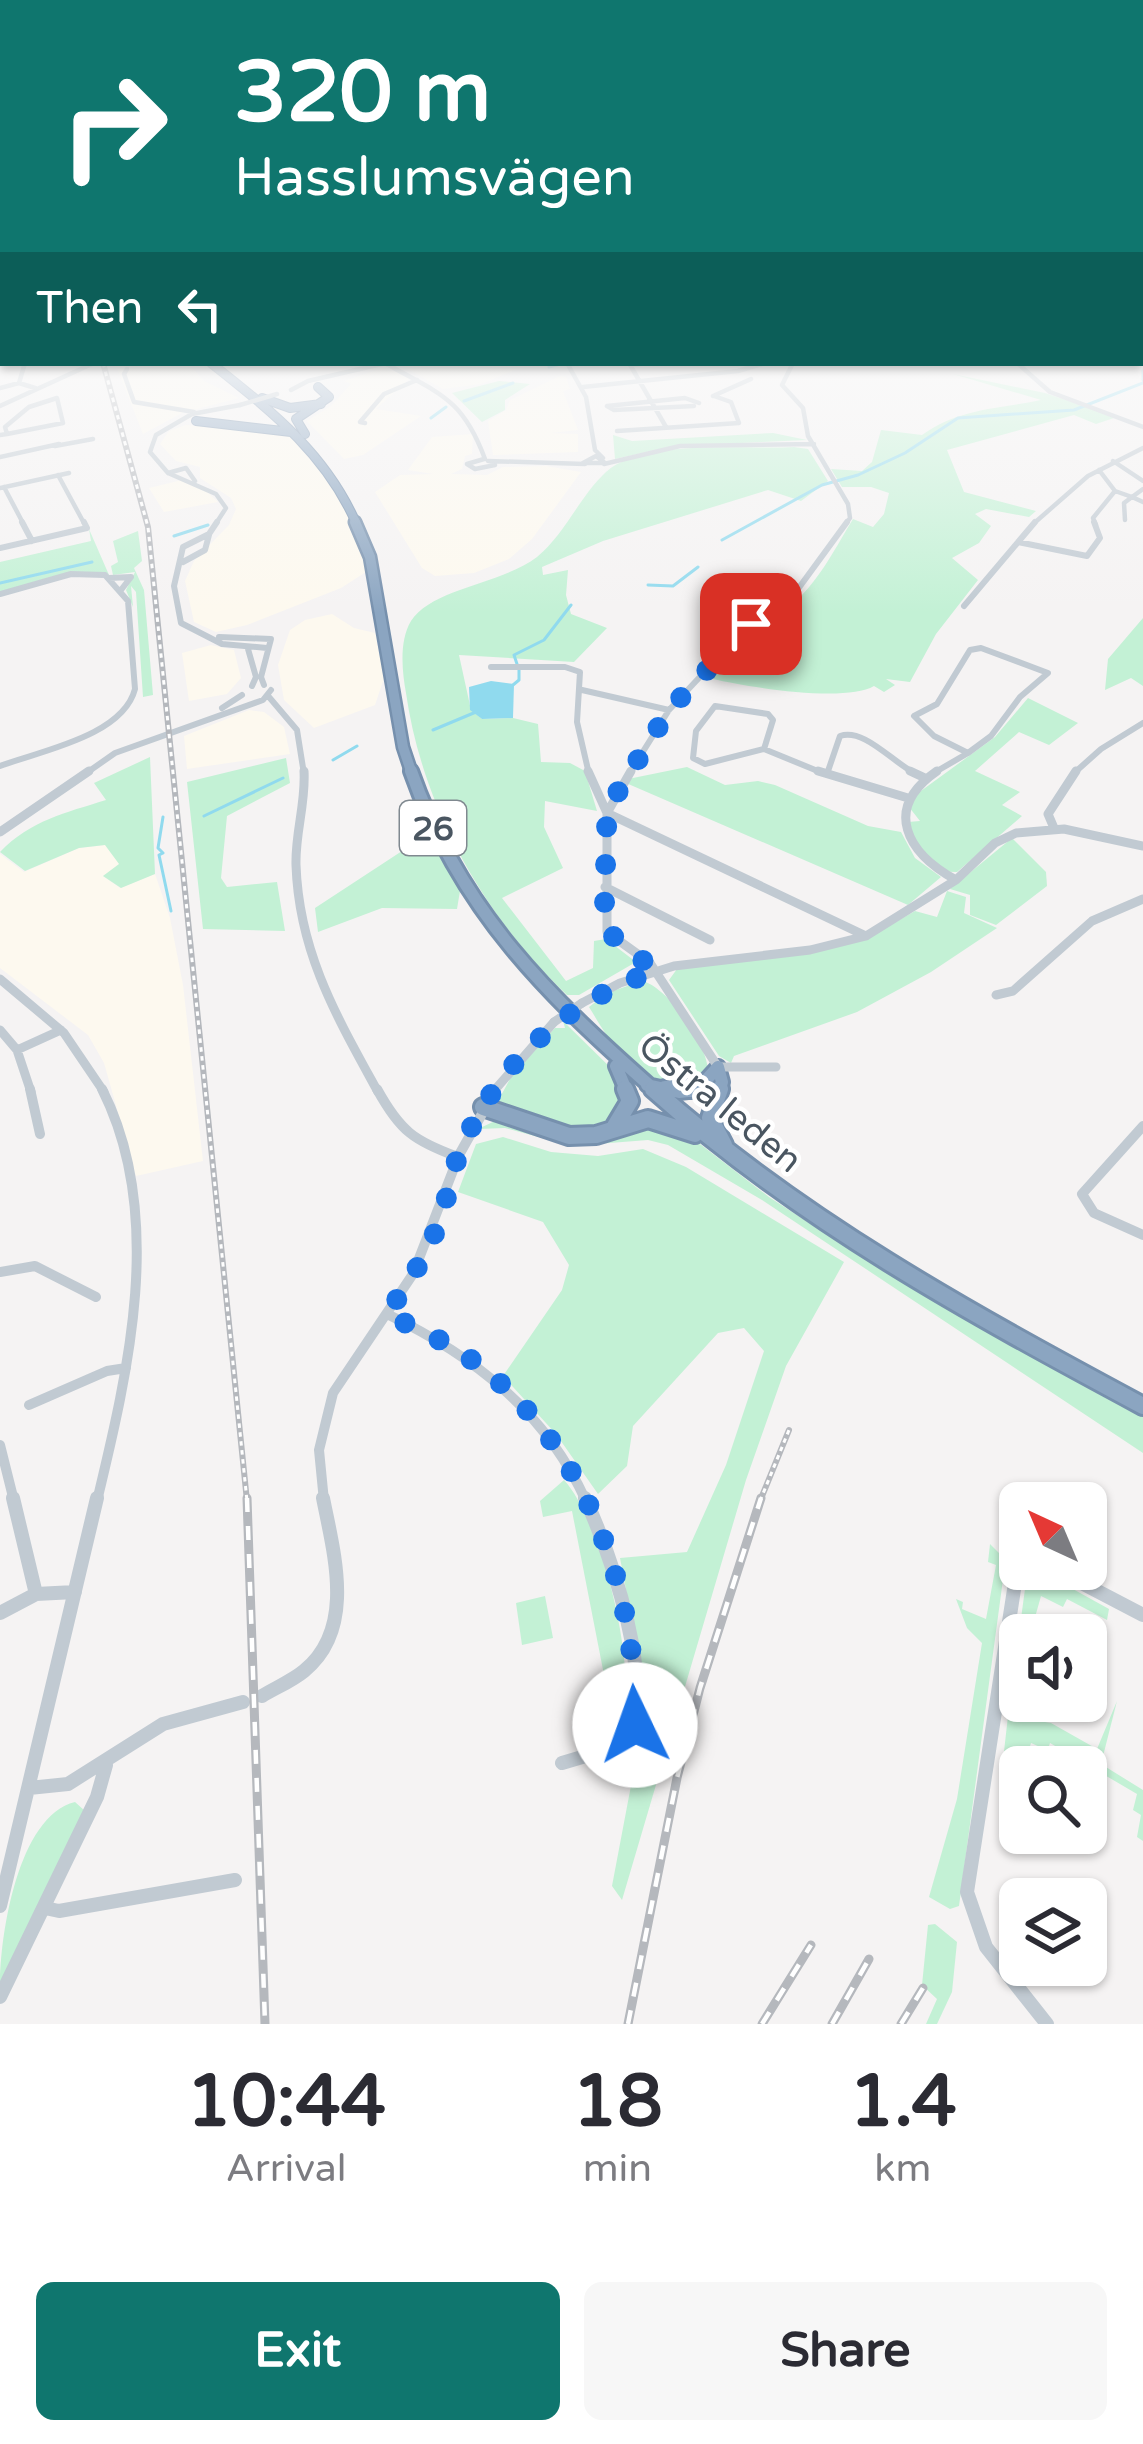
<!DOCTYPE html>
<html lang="en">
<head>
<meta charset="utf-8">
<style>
  :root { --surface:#fff; --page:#f7f7f7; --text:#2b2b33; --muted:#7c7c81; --accent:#0f766e }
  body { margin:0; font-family:"Varela Round",sans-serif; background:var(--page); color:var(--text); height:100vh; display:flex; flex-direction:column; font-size:45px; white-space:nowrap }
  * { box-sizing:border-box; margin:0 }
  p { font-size:39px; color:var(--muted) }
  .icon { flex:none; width:66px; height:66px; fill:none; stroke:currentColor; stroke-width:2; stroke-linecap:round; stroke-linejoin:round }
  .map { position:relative; height:2024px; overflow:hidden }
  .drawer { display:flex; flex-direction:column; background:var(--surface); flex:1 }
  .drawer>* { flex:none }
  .top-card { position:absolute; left:0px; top:0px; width:1143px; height:366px; box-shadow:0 3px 9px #0004; background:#0f766e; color:#fff; overflow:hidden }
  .needle { width:78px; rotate:316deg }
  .controls { position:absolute; left:999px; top:1482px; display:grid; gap:24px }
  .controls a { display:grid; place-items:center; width:108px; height:108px; border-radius:18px; background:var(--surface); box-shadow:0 3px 9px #0004; font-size:60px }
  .pin { position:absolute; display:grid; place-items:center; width:102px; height:102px; color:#fff; margin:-51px; border-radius:24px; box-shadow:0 6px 18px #0006 }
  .me { position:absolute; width:132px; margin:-66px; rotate:357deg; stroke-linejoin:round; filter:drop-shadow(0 0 9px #0008) }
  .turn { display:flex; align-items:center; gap:42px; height:252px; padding:0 36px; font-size:54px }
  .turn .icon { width:156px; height:156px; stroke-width:2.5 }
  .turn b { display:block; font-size:84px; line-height:102px }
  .then { display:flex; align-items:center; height:114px; padding:0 36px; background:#0003; gap:24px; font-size:45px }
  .eta { display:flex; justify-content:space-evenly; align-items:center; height:204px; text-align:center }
  .eta b { font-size:72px; font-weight:700; line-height:84px }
  .cta { display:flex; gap:24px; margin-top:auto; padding:24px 36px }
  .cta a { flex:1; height:138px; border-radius:18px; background:var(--accent); color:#fff; font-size:48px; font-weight:700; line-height:138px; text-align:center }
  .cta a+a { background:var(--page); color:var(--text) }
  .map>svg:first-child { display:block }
</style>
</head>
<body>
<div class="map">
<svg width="1143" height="2024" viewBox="0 0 1143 2024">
  <rect width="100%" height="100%" fill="#f5f3f3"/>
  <path fill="#fdf9ef" d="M 115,363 L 188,363 L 204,381 L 239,398 L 182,413 L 143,434 Z
    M 409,363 L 532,363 L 481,384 L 443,389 L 404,367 Z
    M 377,370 L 394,371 L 409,379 L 376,409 L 421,416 L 363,455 L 344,459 L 307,421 L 332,405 L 351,384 L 344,381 Z
    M 560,376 L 566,377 L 570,389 L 563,391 L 578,430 L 551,433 L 578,434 L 578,452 L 493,455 L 488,421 L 506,410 L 510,400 Z
    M 186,425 L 286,432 L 333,486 L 355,526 L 368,566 L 366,572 L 341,588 L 247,625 L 216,632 L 194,622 L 185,581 L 194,561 L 229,525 L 236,509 L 231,498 L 200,478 L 200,467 L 176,461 L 160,444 L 169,431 Z
    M 473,434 L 472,454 L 465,456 L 462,469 L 451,474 L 487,475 L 503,467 L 546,466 L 581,472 L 532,539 L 509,559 L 474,573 L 435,576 L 422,568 L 375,492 L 400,475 L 433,474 L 408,470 L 432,437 Z
    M 182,480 L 206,491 L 218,502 L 164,512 L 149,488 Z
    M 332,614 L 354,628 L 375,633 L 384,678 L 375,705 L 314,728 L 284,700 L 278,665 L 290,630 L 305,620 Z
    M 211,645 L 234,650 L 241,678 L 227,694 L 189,701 L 182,653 Z
    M 249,710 L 264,712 L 284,727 L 290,754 L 187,769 L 184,736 Z
    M 105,845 L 120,864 L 103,876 L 120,888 L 155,874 L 170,918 L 183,985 L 203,1161 L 136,1176 L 104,1063 L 88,1035 L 0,968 L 0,854 L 24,872 L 79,848 Z"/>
  <path fill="#c3f1d5" d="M 953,374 L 1045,393 L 1117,417 L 1096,424 L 1074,415 L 947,450 L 964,492 L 1036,511 L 1029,517 L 986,509 L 975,514 L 991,526 L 979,543 L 952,558 L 978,580 L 936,634 L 910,682 L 886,679 L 895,685 L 884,692 L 874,686 C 845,703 748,687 713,679 C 733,646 767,628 795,602 C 821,578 837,545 853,519 L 873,527 L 884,514 L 889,493 L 871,487 L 842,487 L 831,469 L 862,471 L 872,462 L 881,430 L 922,435 C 959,408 998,409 1041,400 Z
    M 499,381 L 530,384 L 505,400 L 505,410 L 482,422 L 452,393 Z
    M 773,433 L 807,440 L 674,446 L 615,459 L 613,435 L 632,441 Z
    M 794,447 L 808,449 L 828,481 L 801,501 L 768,490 L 603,541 L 542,567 L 543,575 L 568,570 L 566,595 L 571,614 L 607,628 L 574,662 L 459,655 L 471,710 L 482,719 L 513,718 L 538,724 L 541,762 L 570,763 L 585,771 L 597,811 L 545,801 L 544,827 L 563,868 L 502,898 L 566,981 L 593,968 L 594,941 L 606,939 L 636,962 L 579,995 L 567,995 C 484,917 422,806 406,693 C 402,671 399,641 411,621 C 432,588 502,584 537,557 C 565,534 580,496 606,472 C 644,438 744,450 794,447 Z
    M 89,529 L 109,575 L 69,574 L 0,593 L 0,562 L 91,541 Z
    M 138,531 L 142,561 L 134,568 L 144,590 L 153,695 L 143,697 L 136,592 L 131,586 L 133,607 L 126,590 L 135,572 L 113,575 L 111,566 L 118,562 L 113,541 Z
    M 1143,618 L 1143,686 L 1131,678 L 1105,690 L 1108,659 Z
    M 1028,698 L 1078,723 L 1049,745 L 1019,732 L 975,771 L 1020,792 L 1002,805 L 1022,816 L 957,872 C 927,873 918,845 908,822 L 920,821 L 909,807 L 914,796 L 995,737 Z
    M 150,757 L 155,874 L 121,888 L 103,876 L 119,864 L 105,845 L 79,848 L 25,871 L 0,852 C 31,820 65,813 106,800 L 94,783 Z
    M 286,758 L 290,783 L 227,816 L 221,878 L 227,887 L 277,882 L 285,931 L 203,929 L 187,782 Z
    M 687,767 L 725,785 L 758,781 L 775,785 L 868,826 L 901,832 L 915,858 L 941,877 L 908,905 L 626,783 L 628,779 Z
    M 428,834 L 460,891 L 457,909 L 382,908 L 318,932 L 315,908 Z
    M 1012,838 L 1046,872 L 1047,886 L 996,925 L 970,915 L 970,895 L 950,889 Z
    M 947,891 L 966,897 L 964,913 L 997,928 L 931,972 L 857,1012 L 734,1056 L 731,1063 L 719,1056 L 669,980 L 677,969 L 873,935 L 915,911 L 937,917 Z
    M 642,981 C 668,986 716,1054 707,1080 C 694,1081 673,1088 660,1084 C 628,1074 605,1033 589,1007 L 607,993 Z
    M 563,1021 L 617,1074 L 625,1095 L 606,1127 L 574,1132 L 498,1101 L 515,1070 L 555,1028 L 565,1028 Z
    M 497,1120 L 577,1143 L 639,1124 L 687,1134 L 769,1197 L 880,1269 L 1143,1415 L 1143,1453 L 762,1200 L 668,1145 L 648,1140 L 571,1146 L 505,1128 L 478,1129 Z
    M 503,1137 L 551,1152 L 598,1156 L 643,1149 L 686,1167 L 844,1262 L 786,1366 L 746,1480 L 622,1900 L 612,1886 L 647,1701 L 620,1558 L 687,1552 L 726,1465 L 764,1351 L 744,1328 L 718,1333 L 633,1426 L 627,1466 L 598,1494 L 556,1434 L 503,1376 L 562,1290 L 569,1265 L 543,1222 L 458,1192 L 476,1144 Z
    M 564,1480 C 604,1524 641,1680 620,1735 L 585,1744 L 582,1730 L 613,1721 L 572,1511 L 543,1517 L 540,1501 Z
    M 990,1544 L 1002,1556 L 1004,1572 L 959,1906 L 950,1909 L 929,1897 L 957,1799 L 982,1643 L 967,1628 L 956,1599 L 963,1602 L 962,1609 L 986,1619 L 996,1565 L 988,1562 Z
    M 1036,1576 L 1053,1578 L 1109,1609 L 1107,1620 L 1067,1599 L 1063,1607 L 1041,1596 L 1032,1628 L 1039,1635 L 1020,1635 L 1018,1704 L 1010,1700 L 1025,1589 Z
    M 545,1596 L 553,1638 L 522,1645 L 516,1603 Z
    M 1117,1701 L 1101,1764 L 1143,1790 L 1143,1841 L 1137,1837 L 1141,1815 L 1133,1810 L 1137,1794 L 1050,1743 L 1042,1767 L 1035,1767 L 1040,1747 L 1031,1743 L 1025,1763 L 1030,1767 L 1020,1767 L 1020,1780 L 1002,1769 L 1008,1716 L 1051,1723 L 1097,1749 Z
    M 75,1802 L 85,1811 L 0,1985 C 0,1935 18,1816 75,1802 Z
    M 935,1924 L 957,1942 L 952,1992 L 937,2024 L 926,2024 L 937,1999 L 922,1985 L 928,1925 Z"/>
  <path fill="#90daee" d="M 491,681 L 514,684 L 513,718 L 482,719 L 470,710 L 469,687 Z"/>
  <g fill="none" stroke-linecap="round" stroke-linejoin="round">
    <path stroke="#90daee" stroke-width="3" d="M 549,367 L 560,364
      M 1143,370 L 1143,380
      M 464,401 L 513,383
      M 431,418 L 446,407
      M 174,536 L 208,525
      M 722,540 L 822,485 L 858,475 L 905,453 L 958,418 L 1074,410 L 1143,383
      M 0,583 L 92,562
      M 648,585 L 673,586 L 698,567
      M 517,664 L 514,655 L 544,640 L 571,605
      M 513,685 L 519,680 L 519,669
      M 433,730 L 476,712
      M 333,760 L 357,746
      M 204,816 L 283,778
      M 163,817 L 158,848 L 163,853 L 159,855 L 171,911"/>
    <defs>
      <path id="highway-far3" d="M 211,363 C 271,411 326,453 357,525
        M 262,398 L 290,408 L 321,404
        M 196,421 L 291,432
        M 305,434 L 296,419 L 329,397 L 318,387"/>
      <path id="highway-far2" d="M 355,522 L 370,557 L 403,747 L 412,774"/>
      <path id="highway-far1" d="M 411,771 C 460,911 549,997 657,1092
        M 616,1066 L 627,1092
        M 718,1067 L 722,1082 L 719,1092
        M 647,1085 L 679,1092 L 697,1090 L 718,1067"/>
      <path id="highway" d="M 653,1089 C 801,1221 970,1313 1143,1406
        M 665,1089 L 697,1089
        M 720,1089 L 710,1118 L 724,1145
        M 483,1107 L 569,1136 L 596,1135 L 648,1119 L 695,1134
        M 615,1126 L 630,1101 L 625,1089"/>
    </defs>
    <use href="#highway-far3" stroke="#7690ad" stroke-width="10"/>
    <use href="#highway-far2" stroke="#7690ad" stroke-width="15"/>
    <use href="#highway-far1" stroke="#7690ad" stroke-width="18"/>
    <use href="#highway" stroke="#7690ad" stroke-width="22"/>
    <path stroke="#c1cad2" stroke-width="4.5" d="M 385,363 C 439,394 462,397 485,459
      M 567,363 L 586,397 L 595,450 L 603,458
      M 629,363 L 666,427
      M 793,363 L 782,385 L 803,408 L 808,436 L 848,504 L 850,518 L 845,525
      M 1017,363 L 1050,392 L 1143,427
      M 630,365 L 649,363
      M 127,369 L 124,374 L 134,402 L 194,412
      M 19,383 L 25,363
      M 583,387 L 738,371 L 765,363
      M 0,388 L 19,383 L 35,388
      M 291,390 L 308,381 L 386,363
      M 713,396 L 751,379
      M 57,398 L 63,423 L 7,434 L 5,427 L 29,407 Z
      M 0,406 L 94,363
      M 694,406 L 614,410 L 607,406 L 685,398 L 699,403
      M 365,423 L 360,422 L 384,394 L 417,380
      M 617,431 L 739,423 L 731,402 L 714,396
      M 0,435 L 7,434
      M 55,446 L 93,439
      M 596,456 L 605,463 L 583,463 Z
      M 0,457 L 59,444
      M 484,459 L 467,464 L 475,469 L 495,465
      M 488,461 L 585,464
      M 1113,461 L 1143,481
      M 604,464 L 680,446 L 814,444
      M 1099,470 L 1115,491 L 1132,497 L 1124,503 L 1125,520
      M 168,473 L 216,494 L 226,508 L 215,525
      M 168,473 L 150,452 L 156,435 L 192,414 L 240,405
      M 168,473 L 186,468 L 195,481
      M 58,475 L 85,525
      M 4,487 L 24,525
      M 0,488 L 69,473
      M 1143,489 L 1132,497 L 1143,502
      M 1032,525 L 1088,476 L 1143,448
      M 1096,525 L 1093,518 L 1115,491"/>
    <path stroke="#c1cad2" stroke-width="6" d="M 22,522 L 32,541
      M 217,522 L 209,534 L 183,547 L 174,586 L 181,623 L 222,644 L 267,648
      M 1018,542 L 1087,556 L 1100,538 L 1094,522
      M 0,548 L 87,528 L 84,522
      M 183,562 L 205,550 L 209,535
      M 109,578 L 131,577 L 121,590
      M 0,594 L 71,574 L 105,575 L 128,601 L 135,689 C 123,736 40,751 0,766
      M 964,606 L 1035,522
      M 219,637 L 271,639 L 261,677 L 264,685
      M 981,648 L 1048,673 L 1020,697 L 991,736 L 968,753 L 934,736 L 914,716 L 937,704 L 970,650 Z
      M 248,649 L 256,677 L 252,686
      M 491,667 L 565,667 L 580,672 L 577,722 L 589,774
      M 582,690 L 669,710
      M 269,697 L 297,730 L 304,774
      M 715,706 L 768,714 L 773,720 L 764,749 L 705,764 L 693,758 L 696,731 Z
      M 222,708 L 242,695
      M 764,749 L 825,774
      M 85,774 L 115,753 L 263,700 L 271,690
      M 629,774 L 669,710 L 739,635 L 798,589 L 847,522
      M 827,774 L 840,736 C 864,728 891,761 916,774
      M 932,774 L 968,753
      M 1073,774 L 1101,749 L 1143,723"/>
    <path stroke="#c1cad2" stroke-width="9" d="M 304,771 C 306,803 295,833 296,865 C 299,953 337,1017 378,1092
      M 588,771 L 607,813 L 866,936
      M 631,771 L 607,813 L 607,932 L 650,963 L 718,1067 L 776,1067
      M 818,771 L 908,798
      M 910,771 L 925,778
      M 937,771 C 882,809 907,853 956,880
      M 1054,828 L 1048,814 L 1076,771
      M 0,832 L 89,771
      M 605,887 L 710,940
      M 0,979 L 64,1033 L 104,1092
      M 996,995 L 1013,991 L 1092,921 L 1143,899
      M 582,1003 L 620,983 L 674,966 L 810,950 L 866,936 L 956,880 L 995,843 L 1016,833 L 1064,829 L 1143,846
      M 0,1030 L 17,1050 L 31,1092
      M 17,1050 L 61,1030
      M 493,1092 L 554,1022"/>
    <path stroke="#c1cad2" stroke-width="10" d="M 30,1089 L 40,1134
      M 377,1089 C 400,1131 414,1141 458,1157
      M 1143,1126 L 1082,1194 L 1094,1213 L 1143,1235
      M 0,1272 L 35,1266 L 96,1297
      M 387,1314 C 474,1356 545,1411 586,1501
      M 29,1405 L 107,1371 L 126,1368
      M 0,1445 L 14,1501
      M 97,1501 C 128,1372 166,1215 102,1089
      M 324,1501 L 319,1450 L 333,1393 L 413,1274 L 459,1155 L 496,1089"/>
    <path stroke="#c1cad2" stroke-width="14" d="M 13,1498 L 36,1594
      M 1020,1551 L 967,1892 L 986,1947 L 1047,2024
      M 1055,1569 L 1143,1615
      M 0,1613 L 36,1594 L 75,1592
      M 262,1696 C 275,1688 292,1681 304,1671 C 356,1629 334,1554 323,1498
      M 562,1763 L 626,1744 C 658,1685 611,1556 585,1498
      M 29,1788 L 68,1784 L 163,1724 L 243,1702
      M 0,1906 L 97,1498
      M 45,1908 L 59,1911 L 235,1880
      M 0,1997 L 97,1797 L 106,1765"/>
    <use href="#highway-far3" stroke="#8ba5c1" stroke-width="8"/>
    <use href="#highway-far2" stroke="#8ba5c1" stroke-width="10"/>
    <use href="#highway-far1" stroke="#8ba5c1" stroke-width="12"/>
    <use href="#highway" stroke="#8ba5c1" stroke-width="16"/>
    <defs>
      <path id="rail-far1" d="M 103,363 L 148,527 L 247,1501
        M 760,1501 L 789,1430"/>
      <path id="rail" d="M 247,1498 L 265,2024
        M 628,2024 L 677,1778 L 700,1688 L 761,1498
        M 762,2024 L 811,1945
        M 832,2024 L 869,1959
        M 901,2024 L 923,1988"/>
    </defs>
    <use href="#rail-far1" stroke="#b5b8bd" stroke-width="6"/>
    <use href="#rail" stroke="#b5b8bd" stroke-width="9"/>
    <use href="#rail-far1" stroke="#fff" stroke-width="3" stroke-dasharray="4.5" stroke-linecap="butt"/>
    <use href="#rail" stroke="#fff" stroke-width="4.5" stroke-dasharray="14" stroke-linecap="butt"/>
    <path stroke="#c1cad2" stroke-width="4.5" d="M 240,405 L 277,394"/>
    <path stroke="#c1cad2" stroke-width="9" d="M 554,1022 L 582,1003"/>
  </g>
  <linearGradient id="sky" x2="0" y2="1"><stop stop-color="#85c3ea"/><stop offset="0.54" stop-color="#fafafa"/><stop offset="1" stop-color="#fafafa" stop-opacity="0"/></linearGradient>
  <rect width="1143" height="613" fill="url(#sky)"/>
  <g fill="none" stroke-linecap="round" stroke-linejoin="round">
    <path stroke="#1a73e8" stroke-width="21" stroke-dasharray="0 37.8" d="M 635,1725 C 638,1588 583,1439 469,1358 C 444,1340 414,1328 387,1314 C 406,1286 426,1257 438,1225 C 447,1202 450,1177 459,1154 C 496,1065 564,1002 656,971 L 608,932 L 604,923 L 607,813 L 611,803 L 669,710 L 751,624"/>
  </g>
  <g text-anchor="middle" stroke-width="9" stroke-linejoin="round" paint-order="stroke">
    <rect fill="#fff" stroke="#808990" stroke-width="3" x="400" y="801" width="66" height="54" rx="9"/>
    <g font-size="33" font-weight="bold" fill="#4a5661">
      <text x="433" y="840">26</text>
    </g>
    <g font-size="36" fill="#4a5661" stroke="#fff">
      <text transform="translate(721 1102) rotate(39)" y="13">Östra leden</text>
    </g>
  </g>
</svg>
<div class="controls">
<a><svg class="needle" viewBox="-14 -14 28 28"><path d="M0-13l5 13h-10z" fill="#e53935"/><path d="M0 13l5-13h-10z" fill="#7c7c81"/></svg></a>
<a><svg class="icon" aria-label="sound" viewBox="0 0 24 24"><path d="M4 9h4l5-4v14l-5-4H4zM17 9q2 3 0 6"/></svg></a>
<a><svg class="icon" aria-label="search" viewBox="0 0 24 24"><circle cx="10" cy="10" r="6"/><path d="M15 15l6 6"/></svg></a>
<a><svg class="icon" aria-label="layers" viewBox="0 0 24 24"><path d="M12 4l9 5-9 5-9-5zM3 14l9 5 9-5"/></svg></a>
</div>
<div class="pin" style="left:751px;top:624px;background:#d93025"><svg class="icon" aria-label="arrive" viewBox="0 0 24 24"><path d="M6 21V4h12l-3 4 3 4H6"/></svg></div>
<svg class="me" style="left:635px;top:1725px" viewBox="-20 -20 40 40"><circle r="19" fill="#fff"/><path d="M0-13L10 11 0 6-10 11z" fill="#1a73e8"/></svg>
<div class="top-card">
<div class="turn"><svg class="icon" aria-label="right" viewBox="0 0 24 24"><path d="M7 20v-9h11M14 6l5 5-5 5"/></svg><div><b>320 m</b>Hasslumsvägen</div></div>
<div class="then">Then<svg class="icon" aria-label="left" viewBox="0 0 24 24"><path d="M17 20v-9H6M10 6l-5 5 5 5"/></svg></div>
</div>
</div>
<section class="drawer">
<div class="eta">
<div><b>10:44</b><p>Arrival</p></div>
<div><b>18</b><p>min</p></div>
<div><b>1.4</b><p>km</p></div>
</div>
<div class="cta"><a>Exit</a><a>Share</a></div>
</section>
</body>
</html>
